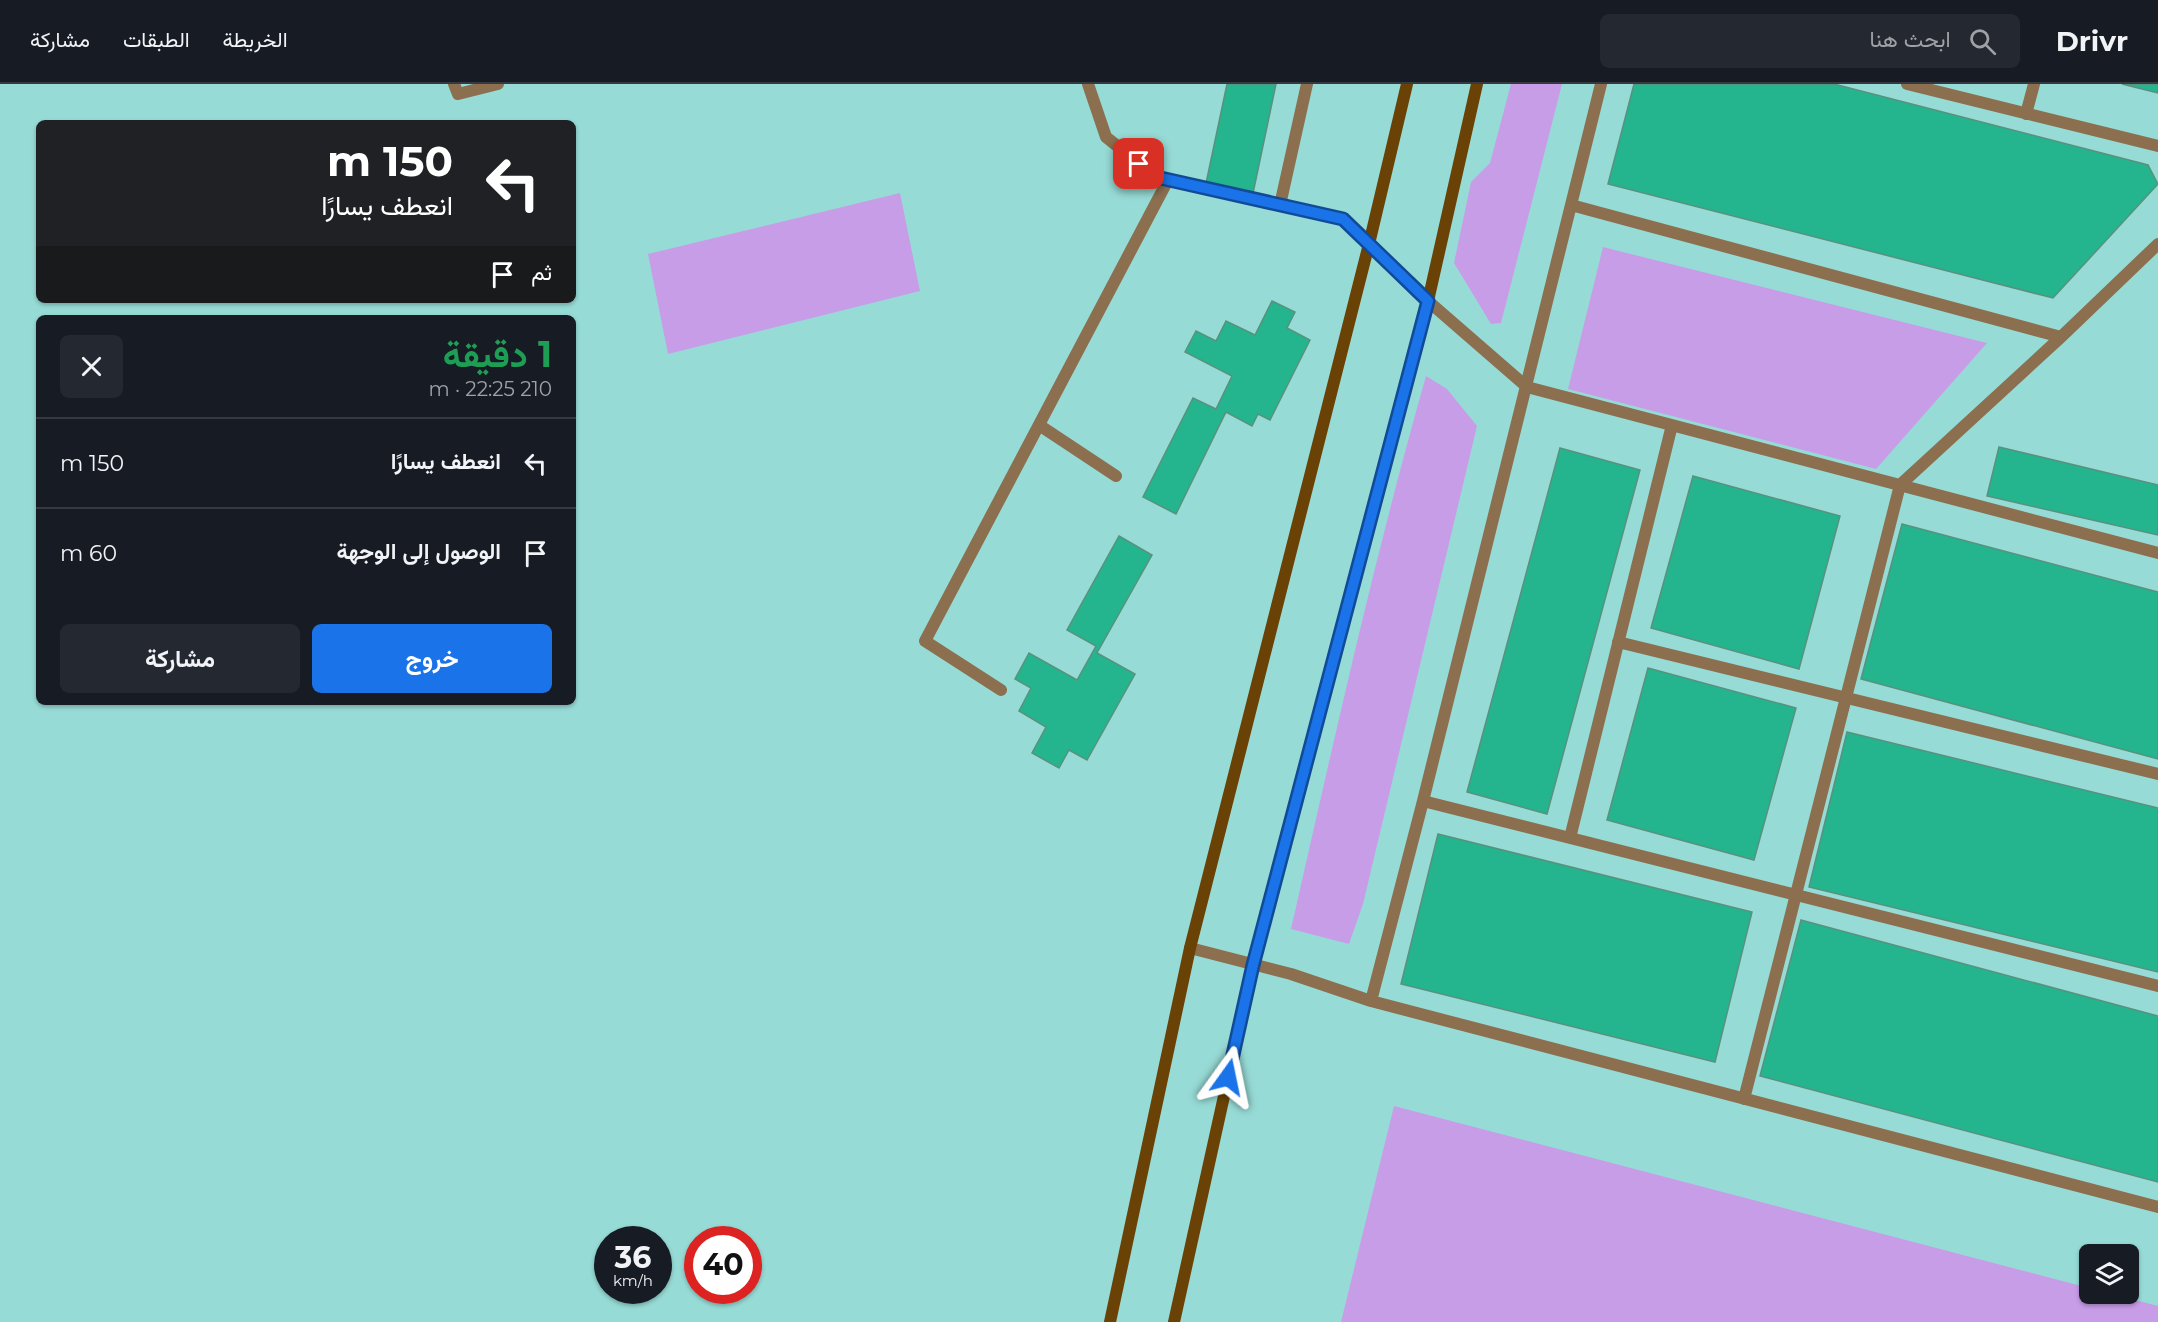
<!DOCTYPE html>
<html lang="ar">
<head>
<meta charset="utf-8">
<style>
  :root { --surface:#171b24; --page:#242831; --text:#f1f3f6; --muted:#9ea1a6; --line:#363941; --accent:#1a73e8 }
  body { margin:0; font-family:Montserrat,Vazirmatn,sans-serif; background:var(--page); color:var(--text); direction:rtl; height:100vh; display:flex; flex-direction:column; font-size:22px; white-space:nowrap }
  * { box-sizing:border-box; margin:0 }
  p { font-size:20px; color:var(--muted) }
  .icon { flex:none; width:33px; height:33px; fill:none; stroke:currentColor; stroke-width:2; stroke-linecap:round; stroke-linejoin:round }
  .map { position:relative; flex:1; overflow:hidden; direction:ltr }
  .details { position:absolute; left:36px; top:231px; width:540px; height:390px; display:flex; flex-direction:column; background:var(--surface); border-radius:9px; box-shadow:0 2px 4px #0004; direction:rtl }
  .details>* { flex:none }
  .top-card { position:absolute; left:36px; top:36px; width:540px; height:183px; border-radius:9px; box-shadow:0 2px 4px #0004; direction:rtl; background:#202124; color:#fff; overflow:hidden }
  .buttons { position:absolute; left:2079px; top:1160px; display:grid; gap:12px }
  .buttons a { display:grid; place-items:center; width:60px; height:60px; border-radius:9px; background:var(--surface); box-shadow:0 2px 4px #0004; font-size:30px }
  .speed { position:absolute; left:594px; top:1142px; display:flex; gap:12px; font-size:30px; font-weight:700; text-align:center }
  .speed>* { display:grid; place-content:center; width:78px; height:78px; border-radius:50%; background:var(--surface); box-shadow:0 2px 4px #0004; line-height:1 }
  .speed small { font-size:15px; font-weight:400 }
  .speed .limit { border:9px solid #d22; background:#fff; color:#111 }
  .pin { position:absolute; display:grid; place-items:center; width:51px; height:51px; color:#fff; margin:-26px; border-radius:12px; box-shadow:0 3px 9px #0006 }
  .me { position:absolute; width:66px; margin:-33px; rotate:12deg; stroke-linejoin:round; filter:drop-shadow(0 0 4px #0008) }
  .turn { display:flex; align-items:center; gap:21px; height:126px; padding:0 24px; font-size:27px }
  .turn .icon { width:78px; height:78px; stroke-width:2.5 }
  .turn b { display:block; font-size:42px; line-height:51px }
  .then { display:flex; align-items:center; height:57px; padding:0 24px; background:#0003; gap:12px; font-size:22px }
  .round { display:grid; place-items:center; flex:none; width:63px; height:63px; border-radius:9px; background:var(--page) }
  .overview { display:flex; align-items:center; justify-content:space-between; height:102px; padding:0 24px }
  h1 { font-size:36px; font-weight:700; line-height:45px; color:#1e9e55 }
  .cta { display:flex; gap:12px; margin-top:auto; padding:12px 24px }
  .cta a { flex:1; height:69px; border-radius:9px; background:var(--accent); color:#fff; font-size:24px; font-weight:700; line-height:69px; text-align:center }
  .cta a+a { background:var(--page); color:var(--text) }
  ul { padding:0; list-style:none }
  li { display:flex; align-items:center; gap:18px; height:90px; padding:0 24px; border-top:2px solid var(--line) }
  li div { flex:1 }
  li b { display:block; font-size:22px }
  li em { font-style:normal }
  header { display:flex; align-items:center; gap:36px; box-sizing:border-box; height:84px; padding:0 30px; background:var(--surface); border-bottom:2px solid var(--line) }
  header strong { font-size:28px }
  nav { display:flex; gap:33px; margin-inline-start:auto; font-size:21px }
  .search { width:420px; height:54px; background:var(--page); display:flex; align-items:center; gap:15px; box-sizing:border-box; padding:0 21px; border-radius:9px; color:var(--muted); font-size:22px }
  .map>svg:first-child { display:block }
</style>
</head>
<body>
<header>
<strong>Drivr</strong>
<div class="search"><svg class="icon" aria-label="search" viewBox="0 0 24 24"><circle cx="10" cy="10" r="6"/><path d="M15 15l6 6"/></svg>ابحث هنا</div>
<nav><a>الخريطة</a><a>الطبقات</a><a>مشاركة</a></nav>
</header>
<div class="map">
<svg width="2158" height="1238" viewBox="0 0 2158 1238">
  <rect width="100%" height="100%" fill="#97dbd6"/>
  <path fill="#c89de8" d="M 1511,0 L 1562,0 L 1501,239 L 1491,240 L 1454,179 L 1471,98 L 1490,79 Z
    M 900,109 L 920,207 L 668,270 L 648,170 Z
    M 1603,163 L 1987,259 L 1876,385 L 1568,305 Z
    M 1426,292 L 1447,305 L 1477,342 L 1363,820 L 1349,860 L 1291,845 C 1333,660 1374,475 1426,292 Z
    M 1394,1022 L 2089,1204 L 2090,1209 L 2109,1209 L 2158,1222 L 2158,1238 L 1341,1238 Z"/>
  <path fill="#24b48e" stroke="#58927e" stroke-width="1.5" d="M 1227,0 L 1276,0 L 1252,114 L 1205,104 Z
    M 1634,0 L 1834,0 L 2148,81 L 2158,100 L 2053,214 L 1608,100 Z
    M 2122,0 L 2158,0 L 2158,9 Z
    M 1272,217 L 1295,228 L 1287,244 L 1310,256 L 1270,336 L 1258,330 L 1252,342 L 1226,328 L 1176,430 L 1143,413 L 1193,314 L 1216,325 L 1232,292 L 1185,268 L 1196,247 L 1216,257 L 1226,237 L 1255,251 Z
    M 1999,363 L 2158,401 L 2158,451 L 1987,412 Z
    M 1560,364 L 1640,386 L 1547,730 L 1467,708 Z
    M 1693,392 L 1840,432 L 1799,585 L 1651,544 Z
    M 1902,440 L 2158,508 L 2158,675 L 1861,595 Z
    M 1119,452 L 1152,471 L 1097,569 L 1135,590 L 1087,676 L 1069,666 L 1059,684 L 1032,669 L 1046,643 L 1019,627 L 1031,604 L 1015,595 L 1029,569 L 1077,596 L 1096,562 L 1067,546 Z
    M 1648,584 L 1796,624 L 1754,776 L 1607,736 Z
    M 1847,648 L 2158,724 L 2158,888 L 1809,803 Z
    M 1438,750 L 1752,828 L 1715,978 L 1401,900 Z
    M 1801,836 L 2158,932 L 2158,1098 L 1760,992 Z"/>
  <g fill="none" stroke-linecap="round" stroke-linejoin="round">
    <path stroke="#8b6f4f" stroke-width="12" d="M 454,0 L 458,10 L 498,0
      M 1088,0 L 1106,53 L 1156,93 L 1343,135 L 1428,217 L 1527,303 L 2158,469
      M 1601,0 L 1423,717 L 1371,917 L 2158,1123
      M 1907,0 L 2158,62
      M 2026,30 L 2034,0
      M 1280,121 L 1307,0
      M 1571,121 L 2061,253
      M 1039,341 L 1116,392
      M 1618,558 L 2158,690
      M 1001,606 L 925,557 L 1168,96
      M 1423,717 L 2158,902
      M 1570,754 L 1672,341
      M 1190,864 L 1291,890 L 1371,917
      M 1744,1015 L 1900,401 L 2061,253 L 2158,160"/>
    <path stroke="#6a4205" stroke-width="12" d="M 1110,1238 L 1190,864 L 1369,160 L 1407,0
      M 1174,1238 L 1253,881 L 1428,217 L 1477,0"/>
  </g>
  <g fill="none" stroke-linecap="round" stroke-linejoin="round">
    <defs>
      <path id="route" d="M 1139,80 L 1156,93 L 1343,135 L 1428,217 L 1253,881 L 1228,993"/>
    </defs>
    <use href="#route" stroke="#114b97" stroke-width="15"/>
    <use href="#route" stroke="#1a73e8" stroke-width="10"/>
  </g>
</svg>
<div class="buttons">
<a><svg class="icon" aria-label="layers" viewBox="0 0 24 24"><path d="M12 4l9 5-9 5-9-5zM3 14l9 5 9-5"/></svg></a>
</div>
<div class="speed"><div>36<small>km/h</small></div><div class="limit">40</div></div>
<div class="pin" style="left:1139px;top:80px;background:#d93025"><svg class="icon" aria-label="arrive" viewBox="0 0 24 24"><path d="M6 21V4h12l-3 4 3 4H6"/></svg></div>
<svg class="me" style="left:1228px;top:993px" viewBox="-20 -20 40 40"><path d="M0-17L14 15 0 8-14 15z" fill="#1a73e8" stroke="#fff" stroke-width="4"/></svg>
<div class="top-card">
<div class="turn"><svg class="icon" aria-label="left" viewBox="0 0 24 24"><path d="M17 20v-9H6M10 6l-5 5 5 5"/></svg><div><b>150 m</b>انعطف يسارًا</div></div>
<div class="then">ثم<svg class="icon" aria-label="arrive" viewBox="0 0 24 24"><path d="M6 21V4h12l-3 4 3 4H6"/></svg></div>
</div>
<section class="details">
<div class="overview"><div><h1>1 دقيقة</h1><p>210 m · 22:25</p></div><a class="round"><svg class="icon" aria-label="close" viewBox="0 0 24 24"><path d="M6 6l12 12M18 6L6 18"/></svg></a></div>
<ul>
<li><svg class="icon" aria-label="left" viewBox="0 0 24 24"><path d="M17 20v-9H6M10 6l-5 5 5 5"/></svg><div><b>انعطف يسارًا</b></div><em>150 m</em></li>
<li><svg class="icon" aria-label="arrive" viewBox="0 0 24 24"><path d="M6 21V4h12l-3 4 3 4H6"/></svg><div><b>الوصول إلى الوجهة</b></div><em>60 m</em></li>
</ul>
<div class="cta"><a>خروج</a><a>مشاركة</a></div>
</section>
</div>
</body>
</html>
